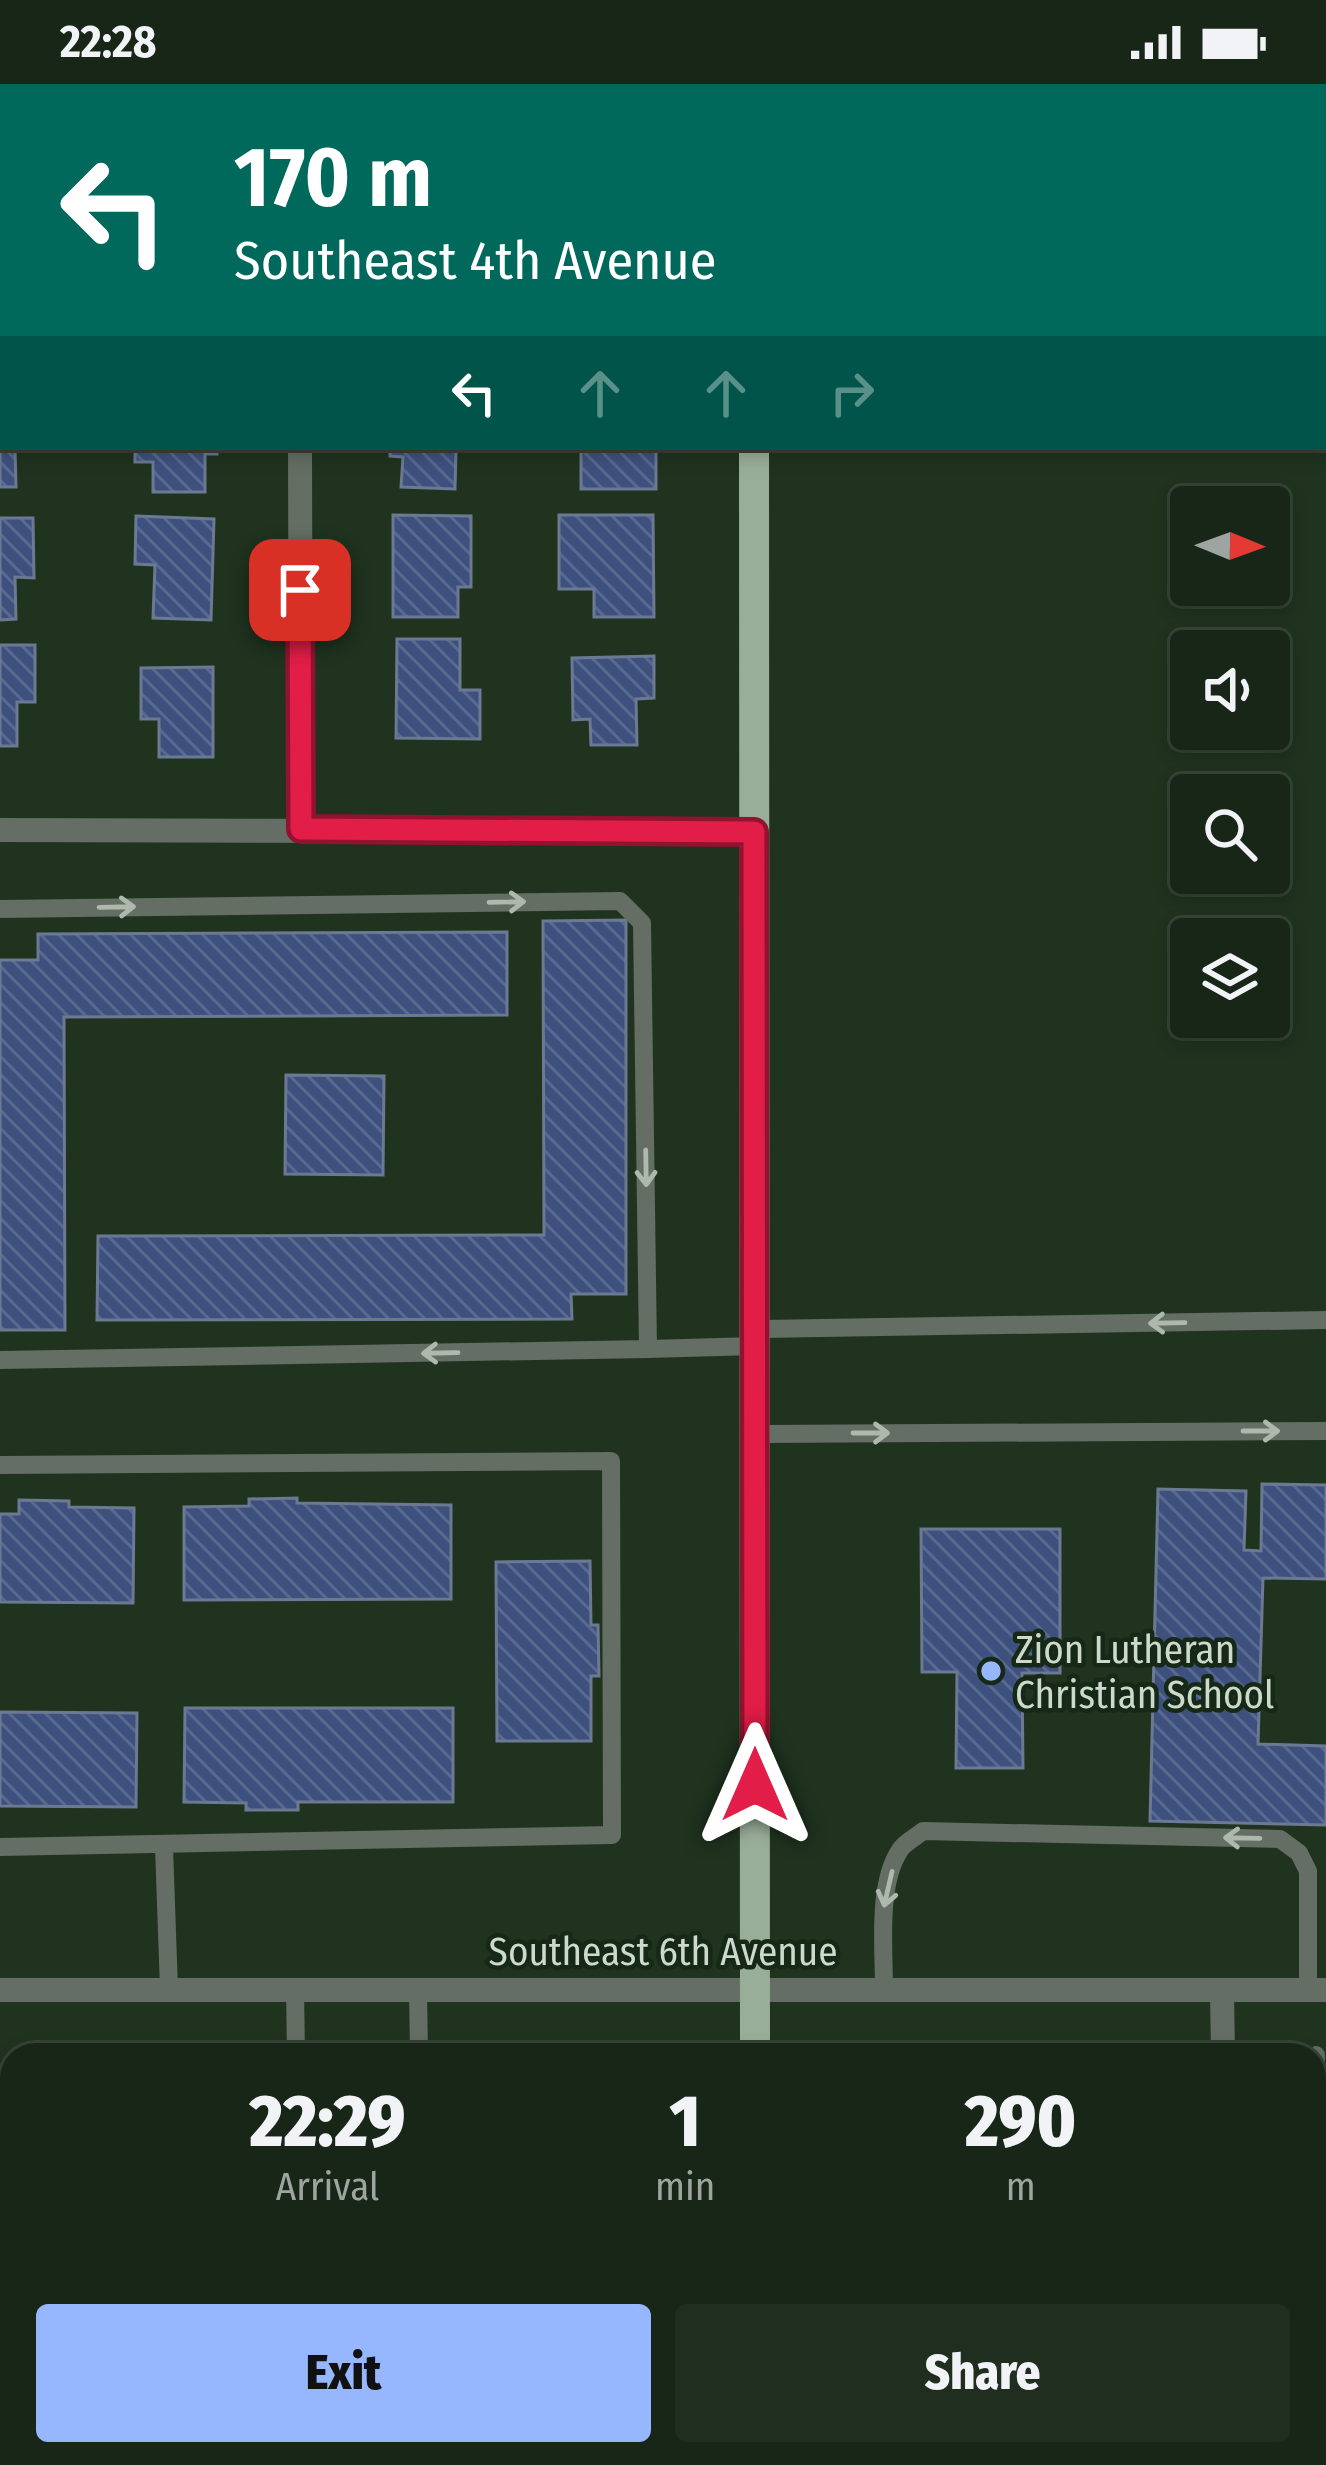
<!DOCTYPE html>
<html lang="en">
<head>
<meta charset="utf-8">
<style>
  :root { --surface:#172617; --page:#202e20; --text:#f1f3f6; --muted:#9ea5a1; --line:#364336; --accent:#96b6fd }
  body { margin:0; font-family:"Fira Sans Condensed",sans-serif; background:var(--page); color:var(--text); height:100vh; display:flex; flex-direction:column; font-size:45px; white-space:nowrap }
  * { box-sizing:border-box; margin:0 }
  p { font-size:39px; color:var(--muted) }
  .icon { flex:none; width:66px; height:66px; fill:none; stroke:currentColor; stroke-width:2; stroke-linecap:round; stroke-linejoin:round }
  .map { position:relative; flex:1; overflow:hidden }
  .side { position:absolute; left:0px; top:1959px; width:1326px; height:423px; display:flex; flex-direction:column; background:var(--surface); border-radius:36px 36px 0 0; box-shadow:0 6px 18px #0003,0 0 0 3px var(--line) }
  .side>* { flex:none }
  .top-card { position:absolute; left:0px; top:0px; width:1326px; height:366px; box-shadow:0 6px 18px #0003,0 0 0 3px var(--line); background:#00695c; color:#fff; overflow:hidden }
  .needle { width:78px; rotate:91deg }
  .controls { position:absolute; left:1170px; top:402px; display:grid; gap:24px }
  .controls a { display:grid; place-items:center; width:120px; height:120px; border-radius:12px; background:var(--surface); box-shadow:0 6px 18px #0003,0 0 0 3px var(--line); font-size:60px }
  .pin { position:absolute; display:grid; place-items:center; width:102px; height:102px; color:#fff; margin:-51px; border-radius:24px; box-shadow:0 6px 18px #0006 }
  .me { position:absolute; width:132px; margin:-66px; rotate:0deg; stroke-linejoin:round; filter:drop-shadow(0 0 9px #0008) }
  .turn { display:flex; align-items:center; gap:42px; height:252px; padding:0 36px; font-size:54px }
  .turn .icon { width:156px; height:156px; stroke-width:2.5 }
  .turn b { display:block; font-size:84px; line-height:102px }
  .lanes { display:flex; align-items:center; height:114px; padding:0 36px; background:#0003; justify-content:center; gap:60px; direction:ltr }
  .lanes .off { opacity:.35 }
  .eta { display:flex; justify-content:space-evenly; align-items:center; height:204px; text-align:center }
  .eta b { font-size:72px; font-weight:800; line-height:84px }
  .cta { display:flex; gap:24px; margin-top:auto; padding:24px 36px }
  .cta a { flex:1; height:138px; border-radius:12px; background:var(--accent); color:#111; font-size:48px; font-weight:800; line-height:138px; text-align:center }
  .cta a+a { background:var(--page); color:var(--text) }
  .status { display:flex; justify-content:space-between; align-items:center; height:84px; padding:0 60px; background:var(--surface); direction:ltr }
  .status svg { height:33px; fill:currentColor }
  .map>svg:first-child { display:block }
</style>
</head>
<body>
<div class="status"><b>22:28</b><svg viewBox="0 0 49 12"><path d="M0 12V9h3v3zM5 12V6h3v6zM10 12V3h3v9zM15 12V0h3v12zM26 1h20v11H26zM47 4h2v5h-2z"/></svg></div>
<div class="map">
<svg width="1326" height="2381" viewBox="0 0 1326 2381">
  <defs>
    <pattern id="building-back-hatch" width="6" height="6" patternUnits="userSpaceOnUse" patternTransform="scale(3)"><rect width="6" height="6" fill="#3e517e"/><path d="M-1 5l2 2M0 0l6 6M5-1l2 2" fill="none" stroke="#59698f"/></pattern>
  </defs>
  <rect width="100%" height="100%" fill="#1f331f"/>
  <path fill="url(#building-back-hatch)" stroke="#6c7993" stroke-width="3" d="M 902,0 L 1044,0 L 1044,3 L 902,3 Z
    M 0,298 L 3,363 L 15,363 L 16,403 L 0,403 Z
    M 135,363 L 217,363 L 217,370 L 205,370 L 205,408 L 153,408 L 153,378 L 135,378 Z
    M 390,363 L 472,363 L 472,367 L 456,367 L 455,405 L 401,403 L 403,373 L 390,372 Z
    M 581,363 L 656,363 L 656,405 L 581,405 Z
    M 393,431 L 471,432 L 471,503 L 458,503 L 458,533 L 393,533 Z
    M 559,431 L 653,431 L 654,533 L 594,533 L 594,505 L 559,505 Z
    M 136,432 L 214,435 L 211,536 L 153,534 L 155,481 L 135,480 Z
    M 0,434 L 33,434 L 34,494 L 15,493 L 16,535 L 0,536 Z
    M 397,555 L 460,555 L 460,606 L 480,606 L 480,655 L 396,654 Z
    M 0,561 L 35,561 L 35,618 L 17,618 L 17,662 L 0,662 Z
    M 654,572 L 654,614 L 636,615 L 637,661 L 591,661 L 590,635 L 573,636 L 572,574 Z
    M 213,583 L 213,673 L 159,673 L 159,635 L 141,635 L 141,584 Z
    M 626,836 L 626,1210 L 571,1210 L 572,1235 L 97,1236 L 98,1152 L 544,1151 L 543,837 Z
    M 507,848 L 507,931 L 64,933 L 65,1246 L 0,1246 L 0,876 L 38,876 L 38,850 Z
    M 286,991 L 384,992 L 383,1091 L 285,1090 Z
    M 1262,1400 L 1326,1401 L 1326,1495 L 1263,1494 L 1258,1660 L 1326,1662 L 1326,1741 L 1150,1737 L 1158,1405 L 1246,1407 L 1244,1466 L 1261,1467 Z
    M 297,1414 L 297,1419 L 451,1421 L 451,1515 L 184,1516 L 184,1423 L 249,1422 L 249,1415 Z
    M 19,1416 L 69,1417 L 69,1423 L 134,1424 L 133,1519 L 0,1518 L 0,1430 L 19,1430 Z
    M 921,1445 L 1060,1445 L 1060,1589 L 1022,1589 L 1023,1684 L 956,1684 L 957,1588 L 922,1588 Z
    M 590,1477 L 591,1541 L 598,1541 L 599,1592 L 591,1592 L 591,1657 L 497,1657 L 496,1478 Z
    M 185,1624 L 453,1624 L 453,1718 L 298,1718 L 298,1726 L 246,1726 L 246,1719 L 184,1718 Z
    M 0,1628 L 137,1629 L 136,1723 L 0,1722 Z
    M 12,2033 L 12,2349 L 6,2349 L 7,2372 L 0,2372 L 0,2034 Z
    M 828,2370 L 889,2370 L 889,2381 L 828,2381 Z"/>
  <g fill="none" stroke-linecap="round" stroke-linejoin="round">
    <path stroke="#646e64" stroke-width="18" d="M 1235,0 L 1235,3
      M 1114,3 L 1114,0
      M 1323,108 L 1326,108
      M 0,825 L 620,817 L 642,839 L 648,1265 L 0,1276
      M 755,1245 L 1326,1236
      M 648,1265 L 755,1262
      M 754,1350 L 1326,1347
      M 0,1381 L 611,1377 L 612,1751 L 0,1763
      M 164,1763 L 169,1905
      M 418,1903 L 419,1971
      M 295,1904 L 296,1971
      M 884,1904 C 884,1865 877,1800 900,1766 C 904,1759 916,1753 923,1747 L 1280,1755 L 1299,1769 L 1308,1787 L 1308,1906
      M 0,1996 L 12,1996
      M 1314,2096 L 1316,1971
      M 1314,2175 L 1315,2357
      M 948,2370 L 948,2381
      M 288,2381 L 289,2370
      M 1054,2381 L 1054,2370"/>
    <path stroke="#646e64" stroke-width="24" d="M 299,0 L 299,3
      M 300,363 L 301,745
      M 0,746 L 754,748
      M 0,1906 L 1326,1906
      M 1222,1907 L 1223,1971
      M 1228,2370 L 1228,2381"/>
    <path stroke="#99ae99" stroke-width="30" d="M 754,0 L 754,3
      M 754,363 L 755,1971
      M 758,2370 L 759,2381"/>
  </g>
  <defs><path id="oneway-shaft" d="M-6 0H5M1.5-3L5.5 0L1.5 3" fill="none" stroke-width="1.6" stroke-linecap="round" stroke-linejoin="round" transform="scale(3)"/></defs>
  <g stroke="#aeb9ae">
    <use href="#oneway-shaft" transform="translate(507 818) rotate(-1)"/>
    <use href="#oneway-shaft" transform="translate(117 823) rotate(-1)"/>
    <use href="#oneway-shaft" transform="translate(646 1084) rotate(89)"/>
    <use href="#oneway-shaft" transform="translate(1167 1239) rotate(179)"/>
    <use href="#oneway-shaft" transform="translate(440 1269) rotate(179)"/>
    <use href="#oneway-shaft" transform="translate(1261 1347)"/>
    <use href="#oneway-shaft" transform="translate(871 1349)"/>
    <use href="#oneway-shaft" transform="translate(1242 1754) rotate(-179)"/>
    <use href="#oneway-shaft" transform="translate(888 1805) rotate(103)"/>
  </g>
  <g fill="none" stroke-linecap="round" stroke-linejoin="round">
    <defs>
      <path id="route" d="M 300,506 L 301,745 L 754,748 L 755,1701"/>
    </defs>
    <use href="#route" stroke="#92132f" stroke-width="30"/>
    <use href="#route" stroke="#e11d48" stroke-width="21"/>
  </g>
  <circle fill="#96b6fd" stroke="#152916" stroke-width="4.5" cx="991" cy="1587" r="12"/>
  <g text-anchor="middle" stroke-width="9" stroke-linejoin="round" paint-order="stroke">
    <g font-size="39" fill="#cdd9cd" stroke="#152916" text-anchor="start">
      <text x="1015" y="1579">Zion Lutheran<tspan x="1015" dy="45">Christian School</tspan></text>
    </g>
    <g font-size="39" fill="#cdd9cd" stroke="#152916">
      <text x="663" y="1881">Southeast 6th Avenue</text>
    </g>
  </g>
</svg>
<div class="controls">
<a><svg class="needle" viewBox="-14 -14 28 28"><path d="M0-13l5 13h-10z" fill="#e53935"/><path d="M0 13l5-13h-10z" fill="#9ea5a1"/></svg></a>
<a><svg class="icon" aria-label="sound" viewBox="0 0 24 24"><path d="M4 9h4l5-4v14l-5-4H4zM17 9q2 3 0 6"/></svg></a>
<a><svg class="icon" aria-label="search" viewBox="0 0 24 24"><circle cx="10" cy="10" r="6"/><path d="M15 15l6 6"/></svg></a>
<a><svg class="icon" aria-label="layers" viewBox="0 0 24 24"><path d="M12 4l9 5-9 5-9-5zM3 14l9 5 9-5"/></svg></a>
</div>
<div class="pin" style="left:300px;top:506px;background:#d93025"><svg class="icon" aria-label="arrive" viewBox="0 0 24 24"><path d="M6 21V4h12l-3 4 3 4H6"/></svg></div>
<svg class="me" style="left:755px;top:1701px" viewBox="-20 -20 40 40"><path d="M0-17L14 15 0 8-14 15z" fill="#e11d48" stroke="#fff" stroke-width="4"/></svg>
<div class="top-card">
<div class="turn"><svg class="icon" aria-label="left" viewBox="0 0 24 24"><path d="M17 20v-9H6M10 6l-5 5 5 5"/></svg><div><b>170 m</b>Southeast 4th Avenue</div></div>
<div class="lanes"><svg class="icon" aria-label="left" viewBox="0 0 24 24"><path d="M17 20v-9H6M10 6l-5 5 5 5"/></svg><svg class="icon off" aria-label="ahead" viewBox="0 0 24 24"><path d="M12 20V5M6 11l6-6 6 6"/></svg><svg class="icon off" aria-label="ahead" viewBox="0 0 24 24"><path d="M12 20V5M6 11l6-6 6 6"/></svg><svg class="icon off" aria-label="right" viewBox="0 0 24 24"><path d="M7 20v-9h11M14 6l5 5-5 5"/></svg></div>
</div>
<section class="side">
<div class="eta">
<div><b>22:29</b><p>Arrival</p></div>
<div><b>1</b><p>min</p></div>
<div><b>290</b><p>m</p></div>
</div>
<div class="cta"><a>Exit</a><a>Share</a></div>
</section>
</div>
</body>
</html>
